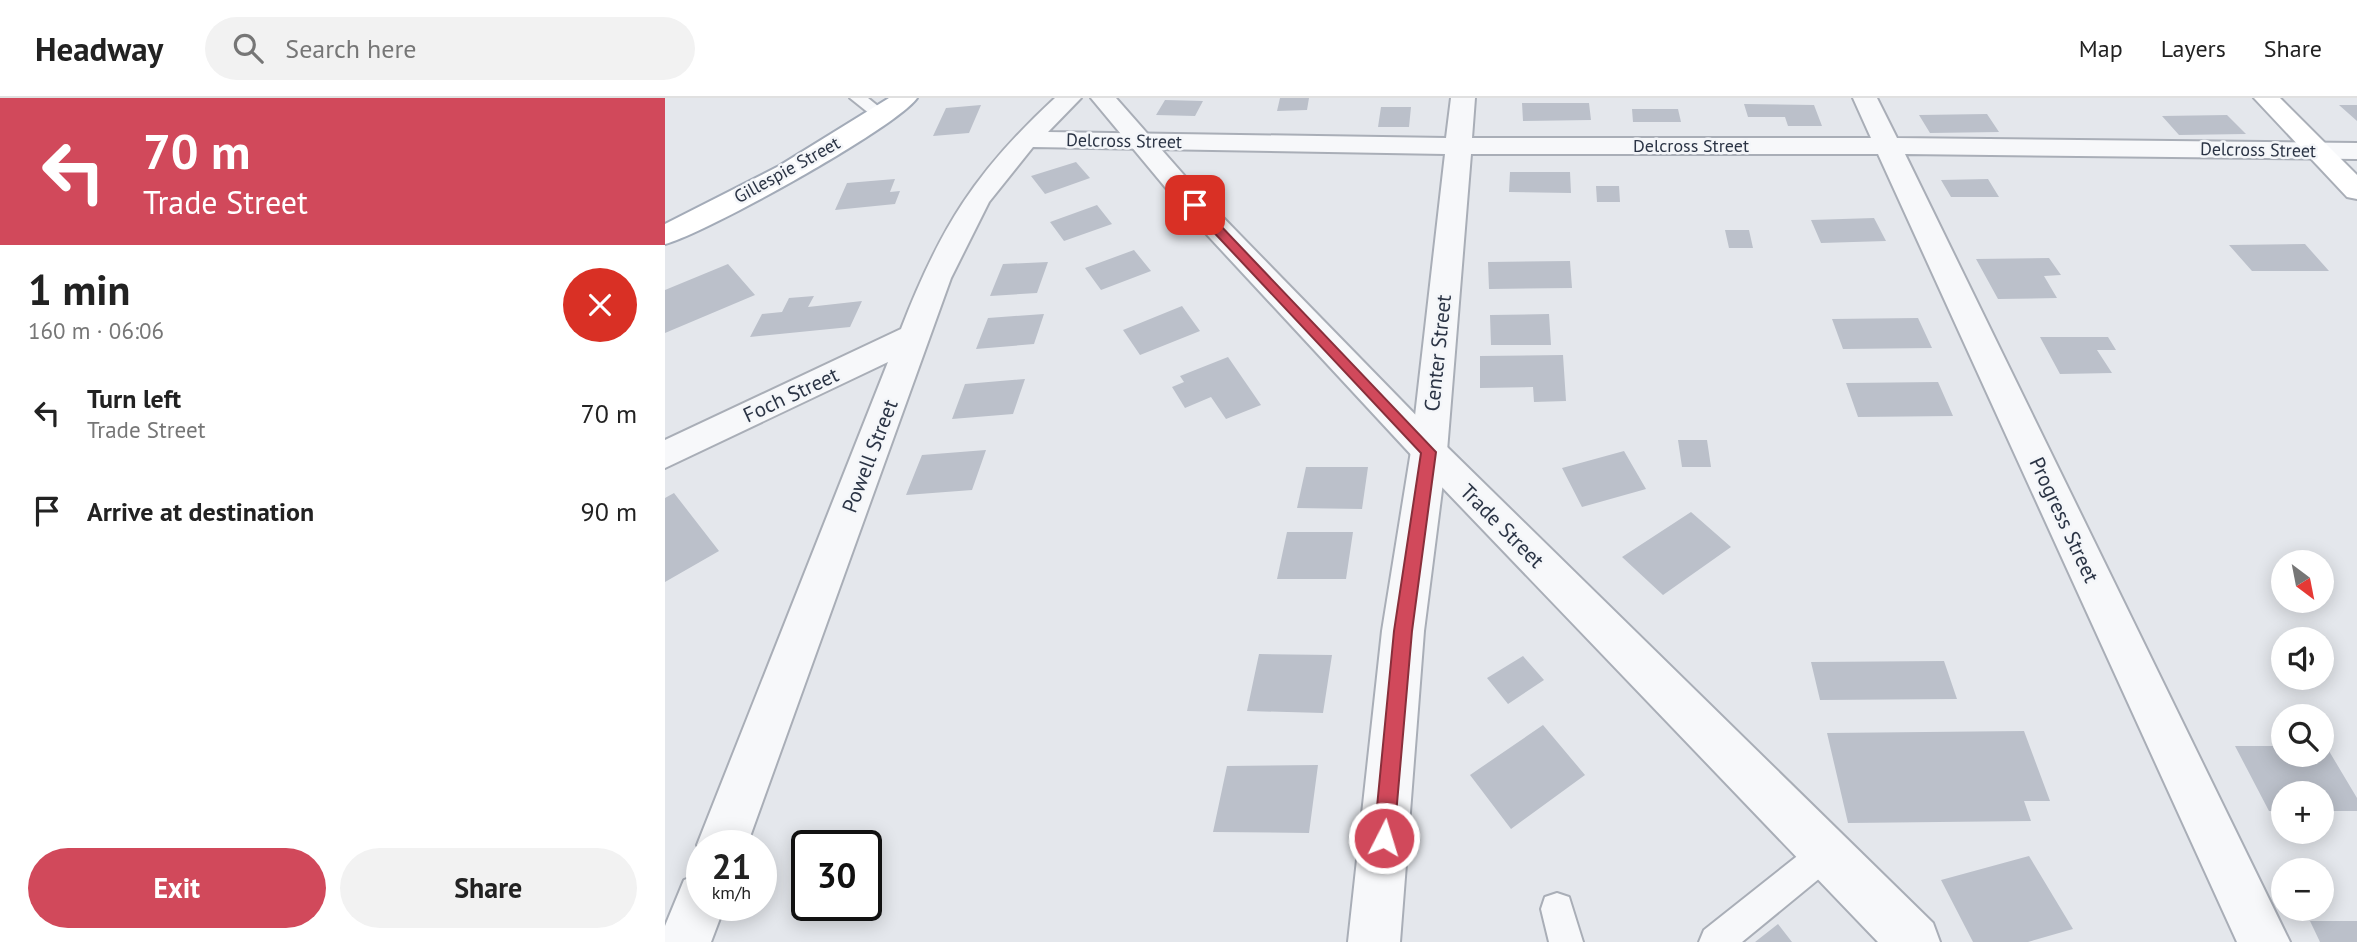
<!DOCTYPE html>
<html lang="en">
<head>
<meta charset="utf-8">
<style>
  :root { --surface:#fff; --page:#f2f2f2; --text:#222; --muted:#767676; --line:#e0e0e0; --accent:#d1495b }
  body { margin:0; font-family:"PT Sans",sans-serif; background:var(--page); color:var(--text); height:100vh; display:flex; flex-direction:column; font-size:26px; white-space:nowrap }
  * { box-sizing:border-box; margin:0 }
  p { font-size:23px; color:var(--muted) }
  .icon { flex:none; width:38px; height:38px; fill:none; stroke:currentColor; stroke-width:2; stroke-linecap:round; stroke-linejoin:round }
  .map { position:relative; flex:1; overflow:hidden }
  .side { display:flex; flex-direction:column; background:var(--surface); width:665px }
  .side>* { flex:none }
  .guide { background:#d1495b; color:#fff; overflow:hidden }
  .needle { width:46px; rotate:148deg }
  .buttons { position:absolute; left:1606px; top:452px; display:grid; gap:14px }
  .buttons a { display:grid; place-items:center; width:63px; height:63px; border-radius:50%; background:var(--surface); box-shadow:0 4px 18px #0003; font-size:35px }
  .speed { position:absolute; left:21px; top:732px; display:flex; gap:14px; font-size:35px; font-weight:700; text-align:center }
  .speed>* { display:grid; place-content:center; width:91px; height:91px; border-radius:50%; background:var(--surface); box-shadow:0 4px 18px #0003; line-height:1 }
  .speed small { font-size:18px; font-weight:400 }
  .speed .limit { border:4px solid #111; border-radius:10px; background:#fff; color:#111 }
  .pin { position:absolute; display:grid; place-items:center; width:60px; height:60px; color:#fff; margin:-30px; border-radius:14px; box-shadow:0 4px 10px #0006 }
  .me { position:absolute; width:77px; margin:-38px; rotate:5deg; stroke-linejoin:round; filter:drop-shadow(0 0 5px #0008) }
  .turn { display:flex; align-items:center; gap:24px; height:147px; padding:0 28px; font-size:32px }
  .turn .icon { width:91px; height:91px; stroke-width:2.5 }
  .turn b { display:block; font-size:49px; line-height:60px }
  .round { display:grid; place-items:center; flex:none; width:74px; height:74px; border-radius:37px; background:var(--page) }
  .headline { display:flex; align-items:center; justify-content:space-between; height:119px; padding:0 28px }
  h1 { font-size:42px; font-weight:800; line-height:52px }
  .primary-button { display:flex; gap:14px; margin-top:auto; padding:14px 28px }
  .primary-button a { flex:1; height:80px; border-radius:42px; background:var(--accent); color:#fff; font-size:28px; font-weight:800; line-height:80px; text-align:center }
  .primary-button a+a { background:var(--page); color:var(--text) }
  ul { padding:0; list-style:none }
  li { display:flex; align-items:center; gap:21px; height:98px; padding:0 28px }
  li div { flex:1 }
  li b { display:block; font-size:26px }
  li em { font-style:normal }
  header { display:flex; align-items:center; gap:42px; box-sizing:border-box; height:98px; padding:0 35px; background:var(--surface); border-bottom:2px solid var(--line) }
  header strong { font-size:33px }
  nav { display:flex; gap:38px; margin-inline-start:auto; font-size:24px }
  .search { width:490px; height:63px; background:var(--page); display:flex; align-items:center; gap:18px; box-sizing:border-box; padding:0 24px; border-radius:38px; color:var(--muted); font-size:26px }
  main { display:flex; flex:1; min-height:0 }
  .map>svg:first-child { display:block }
</style>
</head>
<body>
<header>
<strong>Headway</strong>
<div class="search"><svg class="icon" aria-label="search" viewBox="0 0 24 24"><circle cx="10" cy="10" r="6"/><path d="M15 15l6 6"/></svg>Search here</div>
<nav><a>Map</a><a>Layers</a><a>Share</a></nav>
</header>
<main>
<section class="side">
<div class="guide">
<div class="turn"><svg class="icon" aria-label="left" viewBox="0 0 24 24"><path d="M17 20v-9H6M10 6l-5 5 5 5"/></svg><div><b>70 m</b>Trade Street</div></div>
</div>
<div class="headline"><div><h1>1 min</h1><p>160 m · 06:06</p></div><a class="round" style="background:#d93025;color:#fff"><svg class="icon" aria-label="close" viewBox="0 0 24 24"><path d="M6 6l12 12M18 6L6 18"/></svg></a></div>
<ul>
<li><svg class="icon" aria-label="left" viewBox="0 0 24 24"><path d="M17 20v-9H6M10 6l-5 5 5 5"/></svg><div><b>Turn left</b><p>Trade Street</p></div><em>70 m</em></li>
<li><svg class="icon" aria-label="arrive" viewBox="0 0 24 24"><path d="M6 21V4h12l-3 4 3 4H6"/></svg><div><b>Arrive at destination</b></div><em>90 m</em></li>
</ul>
<div class="primary-button"><a>Exit</a><a>Share</a></div>
</section>
<div class="map">
<svg width="1692" height="844" viewBox="0 0 1692 844">
  <rect width="100%" height="100%" fill="#e4e7ec"/>
  <path fill="#bbc0ca" d="M 615,0 L 644,0 L 642,12 L 612,13 Z
    M 500,2 L 538,3 L 530,18 L 491,17 Z
    M 857,5 L 924,5 L 926,22 L 858,23 Z
    M 1079,6 L 1149,7 L 1157,28 L 1123,28 L 1120,19 L 1083,19 Z
    M 316,7 L 304,35 L 268,38 L 281,10 Z
    M 1674,7 L 1692,7 L 1692,23 Z
    M 716,9 L 746,9 L 744,29 L 713,29 Z
    M 967,11 L 1013,11 L 1016,24 L 968,24 Z
    M 1322,16 L 1334,34 L 1265,35 L 1254,17 Z
    M 1562,17 L 1581,36 L 1514,37 L 1497,18 Z
    M 411,64 L 425,80 L 380,96 L 366,78 Z
    M 845,74 L 905,74 L 906,95 L 844,94 Z
    M 230,81 L 225,94 L 235,93 L 230,106 L 170,112 L 182,85 Z
    M 1323,81 L 1334,99 L 1286,99 L 1276,82 Z
    M 931,88 L 954,88 L 955,104 L 932,104 Z
    M 432,107 L 447,126 L 399,143 L 385,124 Z
    M 1209,120 L 1221,143 L 1156,145 L 1146,122 Z
    M 1060,132 L 1084,132 L 1088,150 L 1064,150 Z
    M 1640,146 L 1664,173 L 1587,173 L 1564,147 Z
    M 469,152 L 486,173 L 436,192 L 420,170 Z
    M 1384,160 L 1396,177 L 1379,178 L 1392,200 L 1333,201 L 1311,161 Z
    M 905,163 L 907,190 L 824,191 L 823,164 Z
    M 383,164 L 372,195 L 325,198 L 338,166 Z
    M 63,166 L 90,197 L 0,235 L 0,192 Z
    M 149,198 L 143,209 L 197,203 L 185,229 L 85,239 L 97,216 L 117,214 L 124,200 Z
    M 517,208 L 535,233 L 475,257 L 458,232 Z
    M 379,216 L 369,246 L 311,251 L 323,220 Z
    M 884,216 L 886,247 L 826,247 L 825,217 Z
    M 1253,220 L 1267,250 L 1178,251 L 1167,221 Z
    M 1375,239 L 1443,239 L 1451,252 L 1432,252 L 1447,275 L 1395,276 Z
    M 898,257 L 901,303 L 869,304 L 868,289 L 815,290 L 815,258 Z
    M 563,259 L 596,307 L 561,321 L 546,299 L 520,310 L 507,289 L 519,284 L 515,278 Z
    M 360,281 L 348,316 L 287,321 L 300,286 Z
    M 1273,284 L 1288,318 L 1193,319 L 1181,285 Z
    M 1013,342 L 1042,342 L 1046,369 L 1017,369 Z
    M 321,352 L 307,392 L 241,397 L 257,357 Z
    M 959,353 L 981,391 L 917,409 L 897,370 Z
    M 641,369 L 703,369 L 697,411 L 632,410 Z
    M 9,395 L 54,453 L 0,484 L 0,400 Z
    M 1026,414 L 1066,449 L 998,497 L 957,459 Z
    M 622,434 L 688,434 L 681,481 L 612,481 Z
    M 594,556 L 667,557 L 658,615 L 582,613 Z
    M 858,558 L 879,582 L 843,606 L 822,580 Z
    M 1279,563 L 1292,601 L 1155,602 L 1146,564 Z
    M 878,627 L 920,677 L 846,731 L 805,677 Z
    M 1359,633 L 1385,703 L 1359,703 L 1366,723 L 1183,725 L 1162,635 Z
    M 1570,648 L 1619,648 L 1619,656 L 1657,656 L 1657,648 L 1661,648 L 1692,700 L 1692,713 L 1657,713 L 1657,695 L 1619,695 L 1619,713 L 1604,713 Z
    M 653,667 L 644,735 L 548,734 L 562,668 Z
    M 1364,758 L 1408,831 L 1363,844 L 1308,844 L 1276,782 Z
    M 1645,823 L 1692,823 L 1692,844 L 1655,844 Z
    M 1113,826 L 1127,844 L 1090,844 Z"/>
  <g fill="none" stroke-linecap="round" stroke-linejoin="round">
    <defs>
      <path id="service" d="M 185,0 L 203,0 L 224,17 L 222,20 L 210,20 Z
        M 1161,739 L 1172,744 L 1177,755 L 1172,766 L 1077,844 L 1034,844 L 1039,832 L 1150,744 Z
        M 892,795 L 904,799 L 918,844 L 884,844 L 876,811 L 880,799 Z"/>
      <path id="minor" d="M 390,0 L 416,0 L 383,34 L 781,40 L 786,0 L 810,0 L 807,40 L 1206,40 L 1188,0 L 1212,0 L 1232,40 L 1692,45 L 1692,61 L 1240,56 L 1625,844 L 1572,844 L 1213,56 L 806,56 L 782,353 L 759,533 L 735,844 L 683,844 L 717,533 L 746,353 L 780,56 L 368,49 L 324,104 L 286,180 L 82,747 L 37,747 L 37,758 L 32,747 L 223,264 L 0,370 L 0,342 L 236,231 C 275,130 310,74 390,0 Z
        M 37,775 L 37,807 L 60,807 L 46,844 L 0,844 L 0,828 L 19,782 Z"/>
      <path id="tertiary" d="M 426,0 L 451,0 L 540,101 L 777,344 L 1268,825 L 1275,844 L 1213,844 L 751,362 L 520,113 Z"/>
      <path id="secondary" d="M 1589,0 L 1615,0 L 1692,77 L 1692,101 L 1682,99 Z"/>
      <path id="primary" d="M 224,0 L 252,0 C 231,30 39,136 0,146 L 0,126 L 114,68 Z"/>
    </defs>
    <use href="#service" stroke="#a9aeb7" stroke-width="4"/>
    <use href="#minor" stroke="#a9aeb7" stroke-width="4"/>
    <use href="#tertiary" stroke="#a9aeb7" stroke-width="4"/>
    <use href="#secondary" stroke="#a9aeb7" stroke-width="4"/>
    <use href="#primary" stroke="#a3abb8" stroke-width="4"/>
    <use href="#service" fill="#f7f8fa" fill-rule="evenodd"/>
    <use href="#minor" fill="#f7f8fa" fill-rule="evenodd"/>
    <use href="#tertiary" fill="#f7f8fa" fill-rule="evenodd"/>
    <use href="#secondary" fill="#fff" fill-rule="evenodd"/>
    <use href="#primary" fill="#fff" fill-rule="evenodd"/>
  </g>
  <path fill="#d1495b" stroke="#882f3b" stroke-width="2" d="M 526,105 L 534,105 L 771,354 L 747,533 L 729,740 L 726,747 L 719,750 L 712,747 L 709,740 L 729,533 L 756,355 L 526,110 Z"/>
  <g text-anchor="middle" stroke-width="5" stroke-linejoin="round" paint-order="stroke">
    <g font-size="18" fill="#2b3445" stroke="#f4f6f9">
      <text transform="translate(459 43) rotate(1)" y="6">Delcross Street</text>
      <text x="1026" y="54">Delcross Street</text>
      <text transform="translate(1593 52) rotate(1)" y="6">Delcross Street</text>
      <text transform="translate(122 72) rotate(-29)" y="6">Gillespie Street</text>
    </g>
    <g font-size="21" fill="#2b3445" stroke="#f4f6f9">
      <text transform="translate(773 255) rotate(-84)" y="7">Center Street</text>
      <text transform="translate(126 297) rotate(-25)" y="7">Foch Street</text>
      <text transform="translate(205 358) rotate(-69)" y="7">Powell Street</text>
      <text transform="translate(1399 422) rotate(65)" y="7">Progress Street</text>
      <text transform="translate(837 428) rotate(45)" y="7">Trade Street</text>
    </g>
  </g>
</svg>
<div class="buttons">
<a><svg class="needle" viewBox="-14 -14 28 28"><path d="M0-13l5 13h-10z" fill="#e53935"/><path d="M0 13l5-13h-10z" fill="#767676"/></svg></a>
<a><svg class="icon" aria-label="sound" viewBox="0 0 24 24"><path d="M4 9h4l5-4v14l-5-4H4zM17 9q2 3 0 6"/></svg></a>
<a><svg class="icon" aria-label="search" viewBox="0 0 24 24"><circle cx="10" cy="10" r="6"/><path d="M15 15l6 6"/></svg></a>
<a>+</a>
<a>−</a>
</div>
<div class="speed"><div>21<small>km/h</small></div><div class="limit">30</div></div>
<div class="pin" style="left:530px;top:107px;background:#d93025"><svg class="icon" aria-label="arrive" viewBox="0 0 24 24"><path d="M6 21V4h12l-3 4 3 4H6"/></svg></div>
<svg class="me" style="left:719px;top:740px" viewBox="-20 -20 40 40"><circle r="17" fill="#d1495b" stroke="#fff" stroke-width="3"/><path d="M0-11L8 9 0 5-8 9z" fill="#fff"/></svg>
</div>
</main>
</body>
</html>
